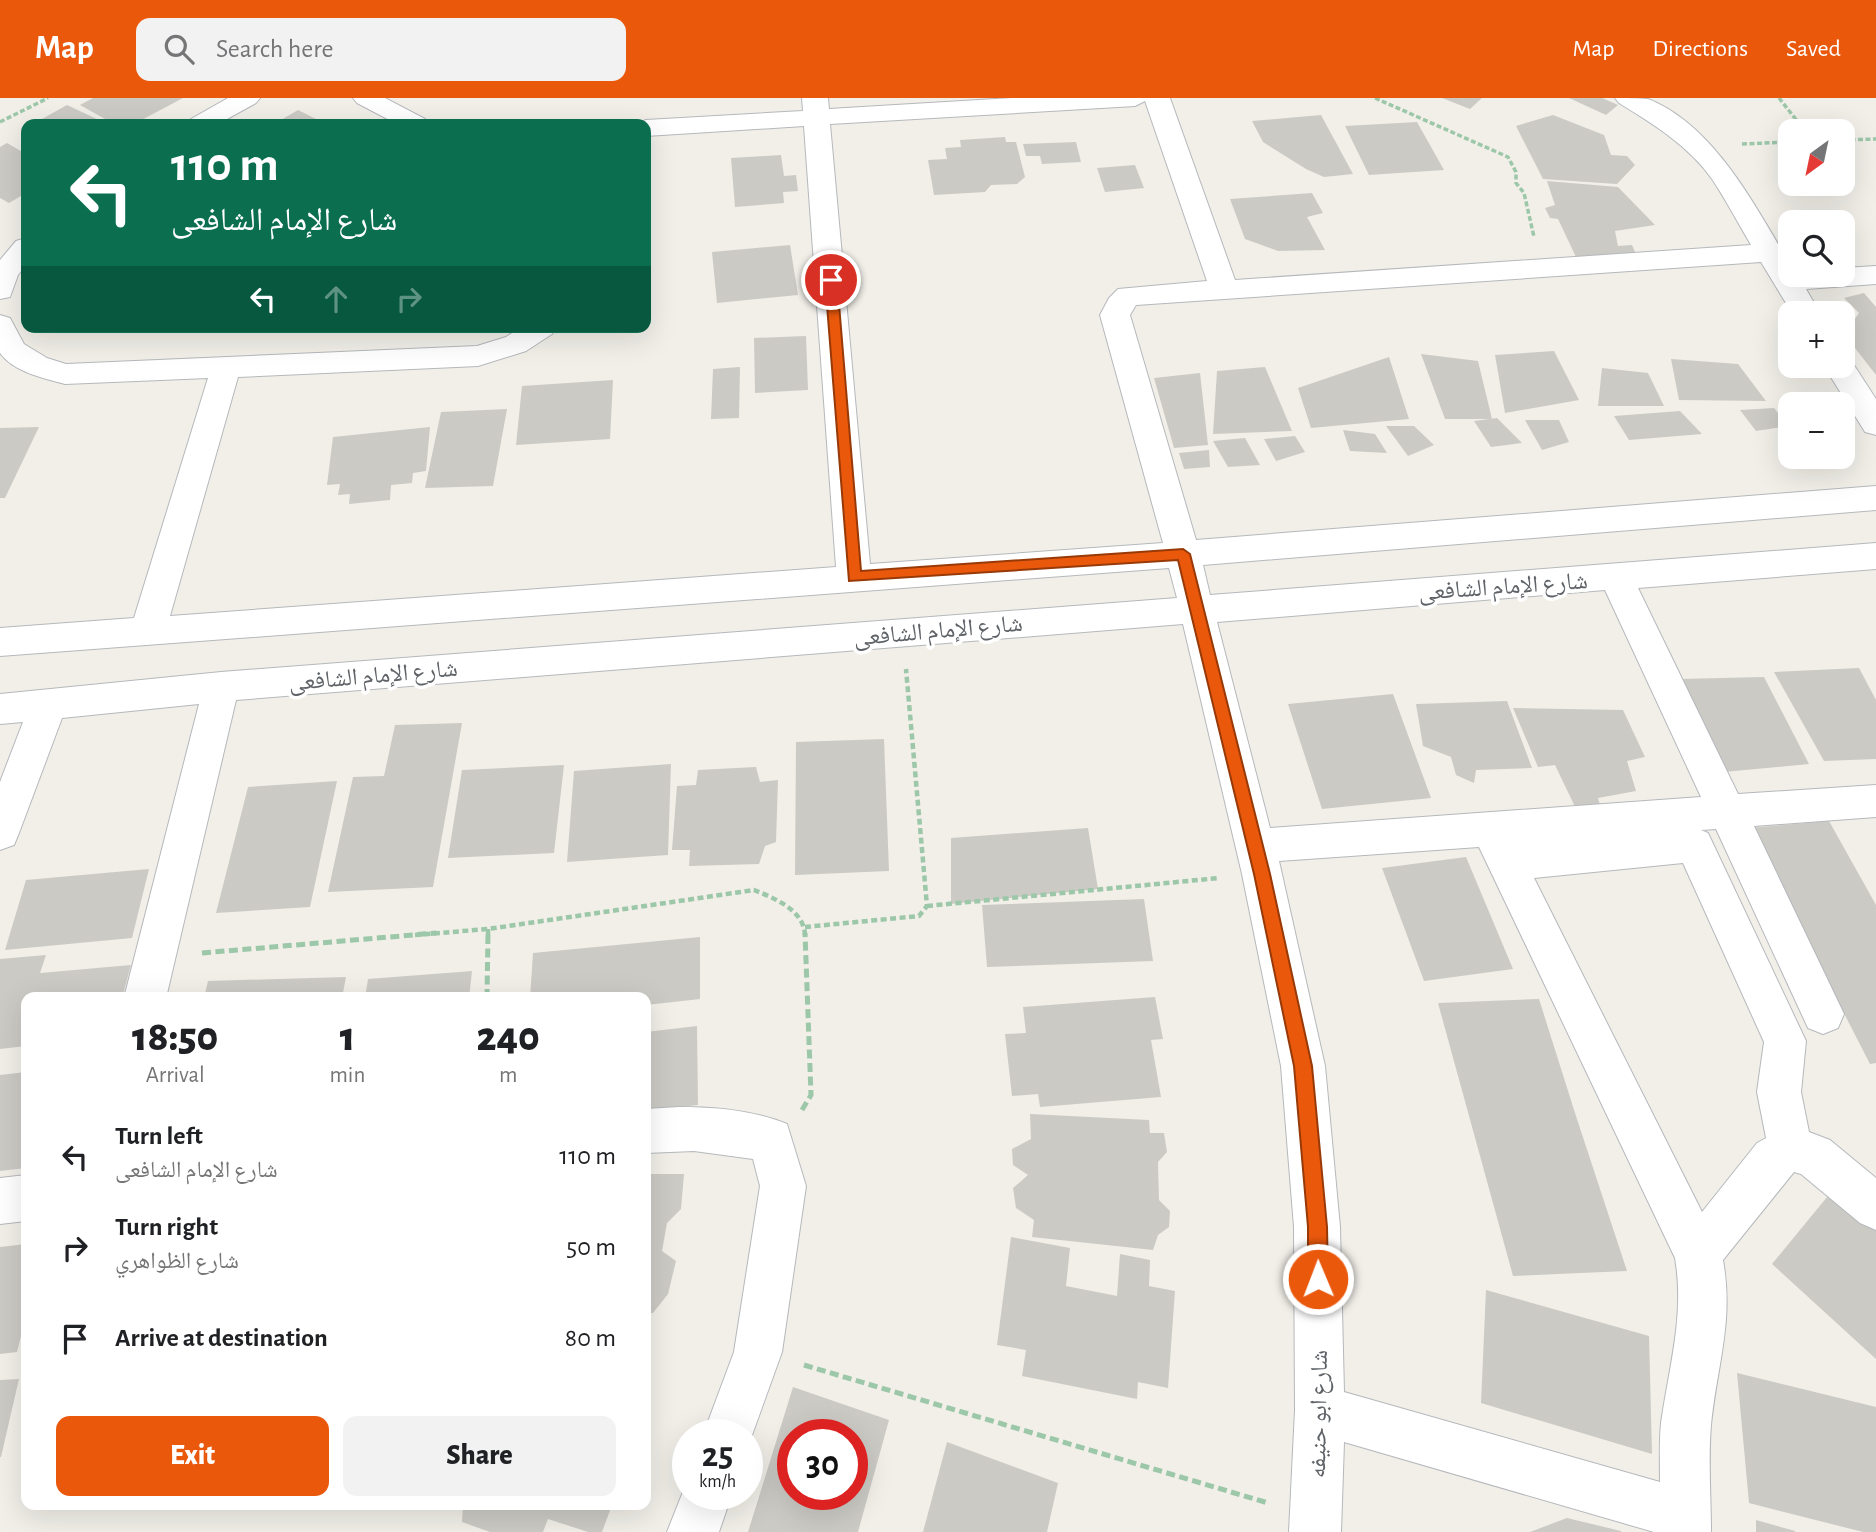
<!DOCTYPE html>
<html lang="en">
<head>
<meta charset="utf-8">
<style>
  :root { --surface:#fff; --page:#f2f2f2; --text:#202124; --muted:#757577; --accent:#ea580c }
  body { margin:0; font-family:"Alegreya Sans","Noto Naskh Arabic",sans-serif; background:var(--page); color:var(--text); height:100vh; display:flex; flex-direction:column; font-size:26px; white-space:nowrap }
  * { box-sizing:border-box; margin:0 }
  p { font-size:23px; color:var(--muted) }
  .icon { flex:none; width:38px; height:38px; fill:none; stroke:currentColor; stroke-width:2; stroke-linecap:round; stroke-linejoin:round }
  .map { position:relative; flex:1; overflow:hidden }
  .panel { position:absolute; left:21px; top:894px; width:630px; height:518px; display:flex; flex-direction:column; background:var(--surface); border-radius:14px; box-shadow:0 7px 28px #0002 }
  .panel>* { flex:none }
  .banner { position:absolute; left:21px; top:21px; width:630px; height:214px; border-radius:14px; box-shadow:0 7px 28px #0002; background:#0b6e4f; color:#fff; overflow:hidden }
  .needle { width:46px; rotate:213deg }
  .buttons { position:absolute; left:1778px; top:21px; display:grid; gap:14px }
  .buttons a { display:grid; place-items:center; width:77px; height:77px; border-radius:14px; background:var(--surface); box-shadow:0 7px 28px #0002; font-size:35px }
  .speed { position:absolute; left:672px; top:1321px; display:flex; gap:14px; font-size:35px; font-weight:700; text-align:center }
  .speed>* { display:grid; place-content:center; width:91px; height:91px; border-radius:50%; background:var(--surface); box-shadow:0 7px 28px #0002; line-height:1 }
  .speed small { font-size:18px; font-weight:400 }
  .speed .limit { border:10px solid #d22; background:#fff; color:#111 }
  .pin { position:absolute; display:grid; place-items:center; width:60px; height:60px; color:#fff; margin:-30px; border:4px solid #fff; border-radius:50%; box-shadow:0 2px 7px #0007 }
  .me { position:absolute; width:77px; margin:-38px; rotate:359deg; stroke-linejoin:round; filter:drop-shadow(0 0 5px #0008) }
  .turn { display:flex; align-items:center; gap:24px; height:147px; padding:0 35px; font-size:32px }
  .turn .icon { width:91px; height:91px; stroke-width:2.5 }
  .turn b { display:block; font-size:49px; line-height:60px }
  .lanes { display:flex; align-items:center; height:66px; padding:0 35px; background:#0003; justify-content:center; gap:35px; direction:ltr }
  .lanes .off { opacity:.35 }
  .eta { display:flex; justify-content:space-evenly; align-items:center; height:119px; text-align:center }
  .eta b { font-size:42px; font-weight:800; line-height:49px }
  .action { display:flex; gap:14px; margin-top:auto; padding:14px 35px }
  .action a { flex:1; height:80px; border-radius:14px; background:var(--accent); color:#fff; font-size:28px; font-weight:800; line-height:80px; text-align:center }
  .action a+a { background:var(--page); color:var(--text) }
  ul { padding:0; list-style:none }
  li { display:flex; align-items:center; gap:21px; height:91px; padding:0 35px }
  li div { flex:1 }
  li b { display:block; font-size:26px }
  li em { font-style:normal }
  header { display:flex; align-items:center; gap:42px; box-sizing:border-box; height:98px; padding:0 35px; background:var(--accent); color:#fff }
  header strong { font-size:33px }
  nav { display:flex; gap:38px; margin-inline-start:auto; font-size:24px }
  .search { width:490px; height:63px; background:var(--page); display:flex; align-items:center; gap:18px; box-sizing:border-box; padding:0 24px; border-radius:14px; color:var(--muted); font-size:26px }
  .map>svg:first-child { display:block }
</style>
</head>
<body>
<header>
<strong>Map</strong>
<div class="search"><svg class="icon" aria-label="search" viewBox="0 0 24 24"><circle cx="10" cy="10" r="6"/><path d="M15 15l6 6"/></svg>Search here</div>
<nav><a>Map</a><a>Directions</a><a>Saved</a></nav>
</header>
<div class="map">
<svg width="1876" height="1434" viewBox="0 0 1876 1434">
  <rect width="100%" height="100%" fill="#f1efe8"/>
  <path fill="#cccac5" fill-rule="evenodd" d="M 93,0 L 183,0 L 134,26 L 114,26 L 80,7 Z
    M 1442,0 L 1482,0 L 1470,11 Z
    M 1569,0 L 1602,0 L 1618,7 L 1606,17 Z
    M 67,7 L 99,22 L 91,26 L 33,26 Z
    M 298,12 L 326,26 L 274,26 Z
    M 1321,17 L 1353,76 L 1324,79 L 1306,71 L 1263,44 L 1252,23 Z
    M 1553,17 L 1604,37 L 1611,57 L 1627,58 L 1635,67 L 1617,86 L 1543,81 L 1516,28 Z
    M 1417,24 L 1444,72 L 1369,77 L 1345,28 Z
    M 1005,39 L 1006,44 L 1016,44 L 1025,79 L 1017,86 L 991,87 L 985,94 L 934,97 L 928,62 L 947,61 L 945,50 L 961,49 L 960,42 Z
    M 1076,44 L 1081,64 L 1042,66 L 1040,58 L 1026,58 L 1023,46 Z
    M 7,45 L 26,56 L 26,95 L 9,105 L 0,100 L 0,49 Z
    M 781,57 L 784,78 L 796,77 L 798,93 L 783,94 L 784,105 L 735,109 L 731,60 Z
    M 1135,67 L 1144,90 L 1105,94 L 1097,70 Z
    M 1547,83 L 1618,89 L 1655,127 L 1615,133 L 1618,148 L 1632,147 L 1638,161 L 1576,159 L 1558,121 L 1550,120 L 1545,110 L 1555,107 Z
    M 1312,95 L 1323,115 L 1307,119 L 1325,152 L 1278,153 L 1245,141 L 1230,101 Z
    M 790,147 L 798,197 L 717,205 L 712,154 Z
    M 1864,195 L 1876,209 L 1876,277 L 1844,236 L 1859,215 L 1844,200 Z
    M 806,238 L 808,292 L 755,295 L 754,240 Z
    M 1554,253 L 1579,302 L 1505,315 L 1495,257 Z
    M 1421,256 L 1478,263 L 1492,321 L 1445,321 Z
    M 1389,259 L 1409,321 L 1311,330 L 1298,290 Z
    M 1671,261 L 1738,266 L 1766,303 L 1679,302 Z
    M 740,269 L 739,320 L 711,321 L 713,271 Z
    M 1265,269 L 1292,333 L 1213,336 L 1217,273 Z
    M 1602,270 L 1648,275 L 1664,308 L 1598,308 Z
    M 1200,275 L 1208,347 L 1174,350 L 1154,280 Z
    M 613,282 L 610,341 L 516,347 L 522,288 Z
    M 1774,310 L 1789,328 L 1756,333 L 1740,312 Z
    M 507,311 L 493,388 L 425,390 L 441,314 Z
    M 1680,313 L 1702,336 L 1629,342 L 1614,318 Z
    M 1497,320 L 1522,345 L 1491,349 L 1474,323 Z
    M 1525,322 L 1559,322 L 1569,344 L 1542,352 Z
    M 1386,328 L 1414,328 L 1434,347 L 1408,358 Z
    M 39,329 L 5,400 L 0,400 L 0,330 Z
    M 430,329 L 426,373 L 413,375 L 412,385 L 391,387 L 390,402 L 349,406 L 350,396 L 338,397 L 340,386 L 327,387 L 333,339 Z
    M 1343,332 L 1375,336 L 1387,355 L 1350,353 Z
    M 1295,338 L 1305,354 L 1276,363 L 1264,341 Z
    M 1245,340 L 1260,367 L 1228,369 L 1213,343 Z
    M 1209,352 L 1210,369 L 1184,371 L 1179,355 Z
    M 1859,570 L 1876,602 L 1876,661 L 1824,663 L 1774,574 Z
    M 1764,579 L 1809,666 L 1724,674 L 1679,581 Z
    M 1393,596 L 1431,700 L 1322,711 L 1288,606 Z
    M 1507,603 L 1532,670 L 1476,672 L 1474,685 L 1456,677 L 1451,659 L 1423,648 L 1416,606 Z
    M 1513,610 L 1623,612 L 1645,659 L 1627,663 L 1636,693 L 1598,700 L 1601,711 L 1577,713 L 1555,667 L 1538,669 Z
    M 462,625 L 433,789 L 328,794 L 353,679 L 384,678 L 395,627 Z
    M 884,641 L 889,773 L 795,777 L 796,644 Z
    M 671,666 L 668,757 L 567,764 L 574,673 Z
    M 564,667 L 554,755 L 448,760 L 462,672 Z
    M 756,669 L 760,684 L 778,682 L 776,744 L 765,748 L 759,766 L 689,768 L 690,752 L 672,752 L 677,688 L 696,687 L 698,672 Z
    M 337,683 L 310,809 L 216,815 L 248,689 Z
    M 1829,723 L 1876,807 L 1876,965 L 1870,966 L 1749,730 Z
    M 1088,730 L 1098,791 L 951,806 L 951,740 Z
    M 1466,759 L 1513,871 L 1424,883 L 1382,770 Z
    M 149,771 L 132,840 L 5,852 L 26,782 Z
    M 1144,801 L 1153,863 L 987,869 L 982,807 Z
    M 700,839 L 700,901 L 646,907 L 646,900 L 530,900 L 533,855 Z
    M 46,857 L 40,875 L 131,867 L 122,900 L 26,900 L 26,948 L 0,951 L 0,861 Z
    M 472,873 L 469,900 L 365,900 L 368,881 Z
    M 346,879 L 342,900 L 204,900 L 208,883 Z
    M 1155,899 L 1163,941 L 1151,942 L 1161,999 L 1040,1009 L 1038,996 L 1012,998 L 1005,936 L 1026,935 L 1023,909 Z
    M 1539,901 L 1575,1015 L 1627,1173 L 1513,1178 L 1438,905 Z
    M 697,928 L 698,1007 L 646,1013 L 646,934 Z
    M 26,974 L 26,1070 L 0,1073 L 0,977 Z
    M 1030,1016 L 1149,1022 L 1150,1035 L 1164,1035 L 1167,1054 L 1158,1064 L 1159,1102 L 1170,1113 L 1169,1129 L 1158,1137 L 1153,1152 L 1032,1139 L 1034,1122 L 1016,1110 L 1013,1090 L 1028,1077 L 1013,1067 L 1012,1051 L 1031,1041 Z
    M 646,1057 L 650,1057 L 648,1076 L 684,1076 L 681,1111 L 667,1125 L 662,1153 L 676,1163 L 668,1196 L 653,1215 L 646,1215 Z
    M 1832,1093 L 1876,1131 L 1876,1261 L 1772,1166 Z
    M 1011,1139 L 1070,1150 L 1066,1188 L 1117,1198 L 1120,1156 L 1150,1162 L 1149,1188 L 1175,1193 L 1168,1290 L 1138,1284 L 1137,1301 L 1022,1278 L 1026,1252 L 997,1247 Z
    M 26,1146 L 26,1218 L 17,1254 L 0,1256 L 0,1149 Z
    M 1486,1192 L 1649,1238 L 1652,1356 L 1481,1305 Z
    M 1737,1275 L 1876,1309 L 1876,1434 L 1863,1434 L 1749,1405 Z
    M 19,1281 L 1,1359 L 0,1359 L 0,1282 Z
    M 793,1289 L 889,1322 L 858,1434 L 748,1434 ZM 793,1337 L 852,1337 L 852,1396 L 793,1396 Z
    M 947,1344 L 1058,1385 L 1047,1434 L 923,1434 Z
    M 463,1407 L 612,1407 L 602,1434 L 588,1434 L 548,1421 L 543,1434 L 490,1434 L 462,1424 Z
    M 1567,1420 L 1621,1433 L 1621,1434 L 1530,1434 Z
    M 1756,1422 L 1795,1433 L 1795,1434 L 1756,1434 Z"/>
  <g fill="none" stroke-linecap="round" stroke-linejoin="round">
    <defs>
      <path id="minor" d="M 228,0 L 260,0 L 256,5 L 218,26 L 187,26 L 191,21 Z
        M 353,0 L 385,0 L 425,21 L 429,26 L 397,26 L 357,5 Z
        M 802,0 L 828,0 L 829,11 L 1012,0 L 1170,0 L 1235,182 L 1751,147 C 1738,125 1726,102 1712,81 C 1689,48 1653,26 1619,5 L 1615,0 C 1625,0 1639,0 1648,1 C 1714,27 1755,108 1790,166 L 1790,177 L 1843,177 L 1843,170 L 1876,168 L 1876,186 L 1806,191 L 1820,215 L 1792,215 L 1761,164 L 1136,207 L 1130,217 L 1196,442 L 1876,388 L 1876,412 L 1203,467 L 1210,497 L 1876,445 L 1876,471 L 1638,490 L 1738,696 L 1876,687 L 1876,719 L 1754,728 L 1844,916 L 1838,930 L 1823,936 L 1808,930 L 1716,731 L 1701,732 L 1708,735 L 1806,943 L 1801,994 L 1809,1034 L 1830,1042 L 1876,1080 L 1876,1132 L 1860,1125 L 1801,1076 L 1794,1074 L 1723,1162 C 1734,1224 1717,1267 1711,1327 C 1708,1362 1711,1399 1711,1434 L 1654,1434 L 1344,1344 L 1341,1434 L 1289,1434 L 1295,1312 L 1294,1129 L 1281,968 L 1242,776 L 1183,526 L 236,602 L 166,900 L 124,900 L 199,606 L 62,620 L 19,735 L 14,747 L 0,752 L 0,684 L 23,624 L 0,626 L 0,596 L 221,574 L 1177,500 L 1169,470 L 0,558 L 0,530 L 134,520 L 208,280 L 65,286 C 43,280 14,274 0,255 L 0,217 L 10,220 L 24,246 L 47,260 L 66,266 L 477,248 L 506,239 L 521,229 L 557,229 L 552,236 L 526,253 L 478,268 L 238,279 L 170,518 L 836,469 L 804,28 L 646,38 L 646,26 L 636,26 L 646,22 L 803,13 ZM 1145,3 L 1207,183 L 1118,191 L 1109,200 L 1100,217 L 1163,445 L 870,466 L 830,26 L 1135,8 ZM 1605,492 L 1701,699 L 1270,730 L 1217,524 ZM 1479,749 L 1675,1160 C 1685,1217 1669,1269 1661,1325 C 1659,1344 1660,1365 1660,1384 L 1344,1294 L 1340,1129 L 1325,968 L 1279,763 ZM 1683,765 L 1764,944 L 1757,994 L 1766,1040 L 1757,1045 L 1702,1114 L 1534,780 Z
        M 26,140 L 26,167 L 18,177 L 10,199 L 0,201 L 0,162 L 16,143 Z
        M 1843,259 L 1850,261 L 1876,301 L 1876,337 L 1865,334 L 1824,268 L 1843,268 Z
        M 679,1009 C 715,1009 753,1012 787,1026 L 806,1088 L 782,1254 L 747,1351 L 747,1337 L 703,1337 L 734,1254 L 760,1088 L 753,1061 L 694,1053 L 646,1055 L 646,1011 Z
        M 26,1077 L 26,1123 L 0,1126 L 0,1080 Z
        M 688,1381 L 688,1396 L 732,1396 L 719,1434 L 667,1434 Z"/>
    </defs>
    <use href="#minor" stroke="#b5b8bc" stroke-width="2"/>
    <path stroke="#9cc7a9" stroke-width="3.5" stroke-dasharray="5 2.5" stroke-linecap="butt" d="M 1375,0 L 1508,59 L 1516,74 L 1516,85 L 1524,95 L 1534,139
      M 1779,0 L 1805,33
      M 0,24 L 48,0
      M 1843,42 L 1876,41
      M 1742,46 L 1790,44"/>
    <path stroke="#9cc7a9" stroke-width="4.5" stroke-dasharray="6 3.5" stroke-linecap="butt" d="M 927,808 L 1219,780
      M 805,829 L 919,818 L 927,808 L 906,571
      M 415,837 L 488,831 L 754,792 C 774,800 804,812 805,837
      M 488,837 L 488,831"/>
    <path stroke="#9cc7a9" stroke-width="5" stroke-dasharray="9 4.5" stroke-linecap="butt" d="M 202,855 L 436,835
      M 487,900 L 488,835
      M 802,1012 L 811,997 L 805,835
      M 804,1267 L 1268,1405"/>
    <use href="#minor" fill="#fff" fill-rule="evenodd"/>
  </g>
  <path fill="#ea580c" stroke="#983908" stroke-width="2" d="M 831,178 L 837,182 L 861,473 L 1183,451 L 1190,456 L 1270,776 L 1312,968 L 1327,1129 L 1328,1181 L 1325,1188 L 1318,1191 L 1311,1188 L 1308,1181 L 1308,1129 L 1294,968 L 1254,776 L 1178,462 L 849,483 L 825,182 Z"/>
  <g text-anchor="middle" stroke-width="7" stroke-linejoin="round" paint-order="stroke">
    <g font-size="24" fill="#5f6368" stroke="#fff">
      <text transform="translate(1503 488) rotate(-4)" y="8">شارع الإمام الشافعى</text>
      <text transform="translate(938 532) rotate(-5)" y="8">شارع الإمام الشافعى</text>
      <text transform="translate(373 577) rotate(-5)" y="8">شارع الإمام الشافعى</text>
      <text transform="translate(1318 1316) rotate(-89)" y="8">شارع ابو حنيفه</text>
    </g>
  </g>
</svg>
<div class="buttons">
<a><svg class="needle" viewBox="-14 -14 28 28"><path d="M0-13l5 13h-10z" fill="#e53935"/><path d="M0 13l5-13h-10z" fill="#757577"/></svg></a>
<a><svg class="icon" aria-label="search" viewBox="0 0 24 24"><circle cx="10" cy="10" r="6"/><path d="M15 15l6 6"/></svg></a>
<a>+</a>
<a>−</a>
</div>
<div class="speed"><div>25<small>km/h</small></div><div class="limit">30</div></div>
<div class="pin" style="left:831px;top:182px;background:#d93025"><svg class="icon" aria-label="arrive" viewBox="0 0 24 24"><path d="M6 21V4h12l-3 4 3 4H6"/></svg></div>
<svg class="me" style="left:1318px;top:1181px" viewBox="-20 -20 40 40"><circle r="17" fill="#ea580c" stroke="#fff" stroke-width="3"/><path d="M0-11L8 9 0 5-8 9z" fill="#fff"/></svg>
<div class="banner">
<div class="turn"><svg class="icon" aria-label="left" viewBox="0 0 24 24"><path d="M17 20v-9H6M10 6l-5 5 5 5"/></svg><div><b>110 m</b>شارع الإمام الشافعى</div></div>
<div class="lanes"><svg class="icon" aria-label="left" viewBox="0 0 24 24"><path d="M17 20v-9H6M10 6l-5 5 5 5"/></svg><svg class="icon off" aria-label="ahead" viewBox="0 0 24 24"><path d="M12 20V5M6 11l6-6 6 6"/></svg><svg class="icon off" aria-label="right" viewBox="0 0 24 24"><path d="M7 20v-9h11M14 6l5 5-5 5"/></svg></div>
</div>
<section class="panel">
<div class="eta">
<div><b>18:50</b><p>Arrival</p></div>
<div><b>1</b><p>min</p></div>
<div><b>240</b><p>m</p></div>
</div>
<ul>
<li><svg class="icon" aria-label="left" viewBox="0 0 24 24"><path d="M17 20v-9H6M10 6l-5 5 5 5"/></svg><div><b>Turn left</b><p>شارع الإمام الشافعى</p></div><em>110 m</em></li>
<li><svg class="icon" aria-label="right" viewBox="0 0 24 24"><path d="M7 20v-9h11M14 6l5 5-5 5"/></svg><div><b>Turn right</b><p>شارع الظواهري</p></div><em>50 m</em></li>
<li><svg class="icon" aria-label="arrive" viewBox="0 0 24 24"><path d="M6 21V4h12l-3 4 3 4H6"/></svg><div><b>Arrive at destination</b></div><em>80 m</em></li>
</ul>
<div class="action"><a>Exit</a><a>Share</a></div>
</section>
</div>
</body>
</html>
